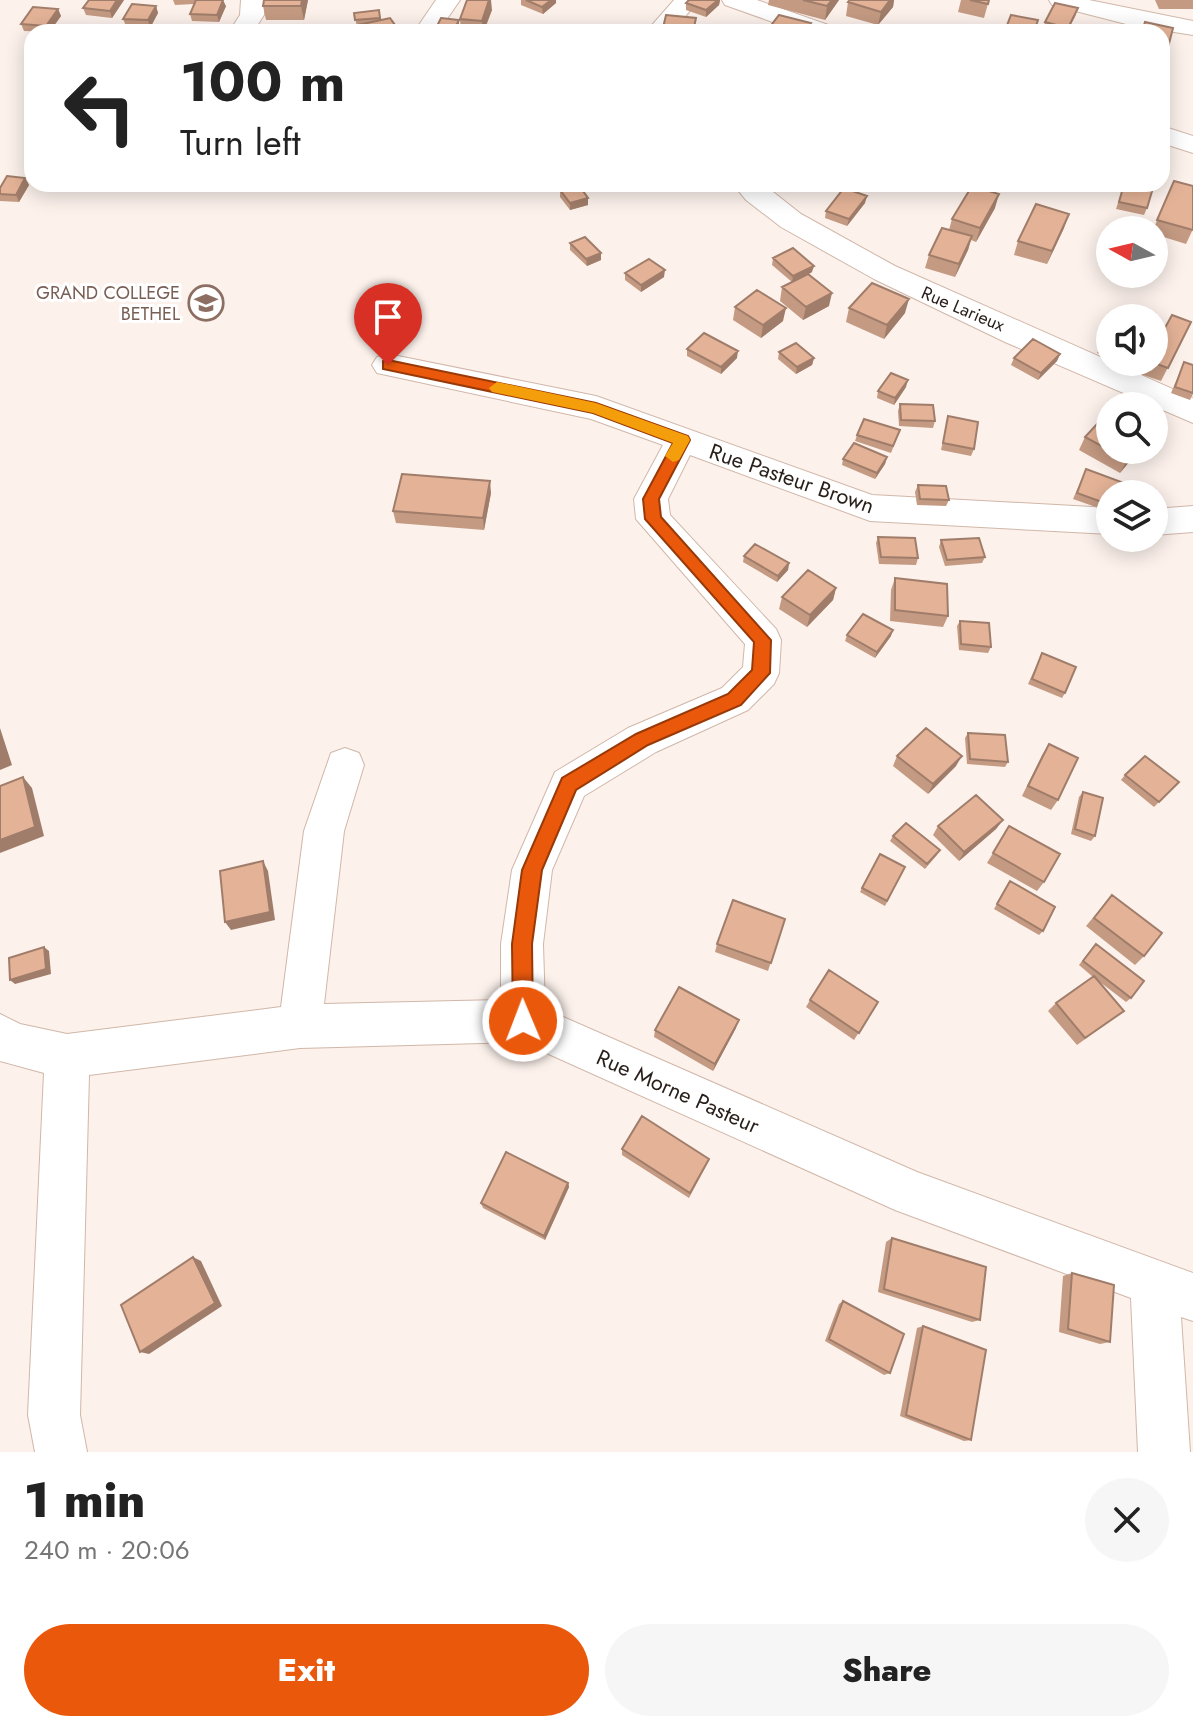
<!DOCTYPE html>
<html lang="en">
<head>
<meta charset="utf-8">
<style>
  :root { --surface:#fff; --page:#f6f6f6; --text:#222; --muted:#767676; --accent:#ea580c }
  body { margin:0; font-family:Jost,sans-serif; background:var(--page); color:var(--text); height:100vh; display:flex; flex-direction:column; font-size:30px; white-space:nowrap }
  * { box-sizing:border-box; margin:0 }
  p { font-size:26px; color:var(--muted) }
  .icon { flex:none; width:44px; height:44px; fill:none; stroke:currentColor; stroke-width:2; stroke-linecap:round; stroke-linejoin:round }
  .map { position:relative; height:1452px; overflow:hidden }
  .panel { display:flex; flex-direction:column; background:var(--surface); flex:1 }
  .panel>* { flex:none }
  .banner { position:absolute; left:24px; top:24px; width:1146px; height:168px; border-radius:24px; box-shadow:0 4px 20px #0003; background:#fff; color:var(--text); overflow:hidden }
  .needle { width:52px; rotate:278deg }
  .fabs { position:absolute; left:1096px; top:216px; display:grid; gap:16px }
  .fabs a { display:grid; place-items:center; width:72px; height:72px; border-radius:50%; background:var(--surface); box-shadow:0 4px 20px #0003; font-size:40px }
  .pin { position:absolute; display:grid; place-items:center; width:68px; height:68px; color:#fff; margin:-82px -34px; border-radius:50% 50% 50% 0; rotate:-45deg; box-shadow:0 0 8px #0007 }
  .pin .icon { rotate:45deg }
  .me { position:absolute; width:88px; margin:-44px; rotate:359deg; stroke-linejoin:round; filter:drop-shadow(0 0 6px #0008) }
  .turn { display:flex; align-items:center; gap:28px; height:168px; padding:0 24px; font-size:36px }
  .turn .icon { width:104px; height:104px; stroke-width:2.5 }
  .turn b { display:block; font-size:56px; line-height:68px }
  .round { display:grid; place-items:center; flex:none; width:84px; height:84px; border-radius:42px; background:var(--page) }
  .head { display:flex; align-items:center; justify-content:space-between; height:136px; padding:0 24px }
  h1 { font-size:48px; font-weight:800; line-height:60px }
  .button { display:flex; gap:16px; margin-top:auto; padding:16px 24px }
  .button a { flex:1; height:92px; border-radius:48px; background:var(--accent); color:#fff; font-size:32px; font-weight:800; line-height:92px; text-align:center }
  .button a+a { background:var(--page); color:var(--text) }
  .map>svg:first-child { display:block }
</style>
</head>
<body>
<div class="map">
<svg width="1193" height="1452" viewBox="0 0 1193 1452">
  <rect width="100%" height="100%" fill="#fcf1eb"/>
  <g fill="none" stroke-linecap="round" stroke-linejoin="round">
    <defs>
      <path id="minor" d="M 241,0 L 265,0 L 264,15 L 253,32 L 229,32 L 240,15 Z
        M 436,0 L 460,0 L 438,32 L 414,32 Z
        M 674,0 L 699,0 L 672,32 L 646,32 Z
        M 722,0 L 757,0 L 834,27 L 837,32 L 801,32 L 725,5 Z
        M 1049,0 L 1089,0 L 1193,21 L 1193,35 L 1130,25 L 1052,5 Z
        M 1162,126 L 1193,136 L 1193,153 L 1162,143 Z
        M 733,184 L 763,184 L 801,214 L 895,266 L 1193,398 L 1193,423 L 1005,342 L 874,279 L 781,227 L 746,200 Z
        M 388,354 L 596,396 L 872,495 L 1110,508 L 1110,534 L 870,521 L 690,455 L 668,499 L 670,515 L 776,629 L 781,640 L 779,673 L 774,684 L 748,710 L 656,752 L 584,796 L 552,870 L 543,944 L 545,1009 L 917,1172 L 1193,1273 L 1193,1321 L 1181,1317 L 1190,1452 L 1138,1452 L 1131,1298 L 895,1210 L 522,1042 L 300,1048 L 89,1075 L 80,1415 L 87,1452 L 35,1452 L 28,1415 L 44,1073 L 0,1061 L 0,1014 L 20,1024 L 67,1034 L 281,1007 L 304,831 L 331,753 L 345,748 L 359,753 L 364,765 L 344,831 L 324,1004 L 501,1000 L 501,944 L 512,870 L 555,772 L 628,728 L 722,688 L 743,667 L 745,644 L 636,519 L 634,499 L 663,445 L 591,419 L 377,373 L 372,365 L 377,357 Z
        M 1193,506 L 1193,532 L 1154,535 L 1154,509 Z"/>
    </defs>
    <use href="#minor" stroke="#d1b7a9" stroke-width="2"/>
    <use href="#minor" fill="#fff" fill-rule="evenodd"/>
  </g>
  <path fill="#c49a82" d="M 124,0 L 112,18 L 86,15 L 83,8 Z
    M 173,0 L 196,0 L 226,6 L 219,22 L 192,21 L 190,14 L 194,4 L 175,5 Z
    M 308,0 L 304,20 L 266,20 L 263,6 Z
    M 521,0 L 556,0 L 556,3 L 543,14 L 521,5 Z
    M 689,0 L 720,0 L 719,5 L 706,17 L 686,10 L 686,3 Z
    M 769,0 L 839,0 L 825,20 L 768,5 Z
    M 850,0 L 894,0 L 893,7 L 878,25 L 846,16 L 848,2 Z
    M 961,0 L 989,0 L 984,18 L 958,12 Z
    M 1155,0 L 1193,0 L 1193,9 L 1159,9 Z
    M 156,6 L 158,13 L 150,28 L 126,26 L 123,19 Z
    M 58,9 L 61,16 L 50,32 L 24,31 L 21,24 Z
    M 379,10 L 381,20 L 396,32 L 359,32 L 358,27 L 357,27 L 354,13 Z
    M 492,10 L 484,32 L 461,32 L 460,19 Z
    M 1011,15 L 1034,32 L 1005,32 Z
    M 1076,15 L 1067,32 L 1054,32 L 1043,29 L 1045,22 Z
    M 25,178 L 29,185 L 19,202 L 0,201 L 0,188 Z
    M 1174,181 L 1193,229 L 1186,244 L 1154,234 L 1154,230 L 1153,230 Z
    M 1124,184 L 1147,208 L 1144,215 L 1116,209 Z
    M 560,190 L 588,205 L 570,210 L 560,197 Z
    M 865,203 L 847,226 L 825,218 L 826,211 Z
    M 995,208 L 976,242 L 971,240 L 968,250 L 955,277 L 925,268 L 929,255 L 949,230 L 952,219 Z
    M 1064,228 L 1047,264 L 1014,255 L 1018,241 Z
    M 570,243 L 601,253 L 601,260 L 587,266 L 570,250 Z
    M 773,258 L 812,272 L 809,274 L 829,306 L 803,320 L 780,301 L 782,287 L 792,282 L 772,265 Z
    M 625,273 L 664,277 L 641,292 L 625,280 Z
    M 735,307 L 783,321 L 761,338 L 733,320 Z
    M 849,308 L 905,313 L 884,339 L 846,322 Z
    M 1191,322 L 1161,381 L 1140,374 L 1147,362 L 1154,362 Z
    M 1110,330 L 1110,358 L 1097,353 Z
    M 687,349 L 737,358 L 721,374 L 687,356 Z
    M 779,352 L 814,358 L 812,365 L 796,374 L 778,359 Z
    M 1060,354 L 1057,361 L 1038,380 L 1011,365 L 1014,358 Z
    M 1122,362 L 1136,362 L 1133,366 Z
    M 1184,362 L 1193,394 L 1190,400 L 1171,393 Z
    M 906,387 L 894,405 L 877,398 L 878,391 Z
    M 900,404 L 935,421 L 933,428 L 899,426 L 898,411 Z
    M 948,416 L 974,449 L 971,456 L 941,450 Z
    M 900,430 L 891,453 L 855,441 L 857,435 Z
    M 1085,437 L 1139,450 L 1120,473 L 1079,450 Z
    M 887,457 L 885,464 L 875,479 L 842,465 L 843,459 Z
    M 1086,469 L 1110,494 L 1110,512 L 1073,499 Z
    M 918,485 L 949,500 L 946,506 L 917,505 L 915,492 Z
    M 491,493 L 484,530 L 396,523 L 393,511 Z
    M 878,537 L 918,558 L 916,565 L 879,564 L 876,543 Z
    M 941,540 L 985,557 L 982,563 L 945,566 L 939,547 Z
    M 744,556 L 789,563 L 788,570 L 777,582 L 743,562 Z
    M 895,578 L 948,616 L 943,627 L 890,621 L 891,590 Z
    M 836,588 L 833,600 L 807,627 L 779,609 L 782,597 Z
    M 960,621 L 991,647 L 988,653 L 959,650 L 957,626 Z
    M 847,635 L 891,636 L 875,658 L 845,641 Z
    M 1042,653 L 1065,693 L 1062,698 L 1028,684 Z
    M 968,733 L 1008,762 L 1005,767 L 967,764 L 965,738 Z
    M 1049,744 L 1058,800 L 1051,810 L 1022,796 L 1042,755 Z
    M 897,756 L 956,766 L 928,794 L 893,766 Z
    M 1125,775 L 1179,782 L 1154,807 L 1121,780 Z
    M 1083,792 L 1095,836 L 1091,841 L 1071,834 L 1079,797 Z
    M 1003,820 L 996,829 L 959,861 L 933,835 L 938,826 Z
    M 1009,826 L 1044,882 L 1037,891 L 987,863 Z
    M 893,836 L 937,855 L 925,869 L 890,841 Z
    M 880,854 L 905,867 L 885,906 L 860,892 Z
    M 1010,881 L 1043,931 L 1039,935 L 994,909 Z
    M 1112,895 L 1144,956 L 1135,965 L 1086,926 Z
    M 785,919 L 768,971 L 715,952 L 717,944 Z
    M 1092,948 L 1131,998 L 1126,1002 L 1096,979 L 1124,1011 L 1077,1045 L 1048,1011 L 1056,1003 L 1093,977 L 1079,965 Z
    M 810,1000 L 878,1002 L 854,1040 L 806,1007 Z
    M 736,1028 L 713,1071 L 654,1037 L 655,1030 Z
    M 622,1149 L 707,1164 L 689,1198 L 622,1155 Z
    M 568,1183 L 569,1187 L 545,1240 L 483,1208 L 481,1203 Z
    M 892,1238 L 980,1320 L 972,1322 L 878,1292 L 886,1242 Z
    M 1072,1273 L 1110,1342 L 1100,1344 L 1059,1332 L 1063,1276 Z
    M 843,1301 L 890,1373 L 884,1375 L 825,1341 L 839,1304 Z
    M 923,1326 L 971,1440 L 964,1441 L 900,1416 L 917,1328 Z"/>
  <path fill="#a07d6a" d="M 117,0 L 124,0 L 112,18 L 110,11 Z
    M 223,0 L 226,6 L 219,22 L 217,15 Z
    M 302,0 L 308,0 L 304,20 L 301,6 Z
    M 489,0 L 491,0 L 492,10 L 483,32 L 482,21 Z
    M 551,0 L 556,0 L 556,3 L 543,14 L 542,7 Z
    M 718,0 L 720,0 L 719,5 L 706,17 L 706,10 Z
    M 832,0 L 839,0 L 825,20 L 827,6 Z
    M 890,0 L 894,0 L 893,7 L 878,25 L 881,12 Z
    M 156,6 L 158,13 L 150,28 L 148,20 Z
    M 58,9 L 61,16 L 49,32 L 46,26 Z
    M 459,20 L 459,27 L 457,32 L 453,32 Z
    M 395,25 L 396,32 L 366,32 Z
    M 25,178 L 29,185 L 19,202 L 16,195 Z
    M 999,194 L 995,208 L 976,242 L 980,228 Z
    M 867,196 L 865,203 L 847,226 L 849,219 Z
    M 588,198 L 588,205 L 570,210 L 570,203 Z
    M 1069,214 L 1064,228 L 1047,264 L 1052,251 Z
    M 972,236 L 968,250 L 955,277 L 959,264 Z
    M 601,253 L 601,260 L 587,266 L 586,259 Z
    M 814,266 L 812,272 L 792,283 L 793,276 Z
    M 665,270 L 664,277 L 641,292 L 641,285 Z
    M 832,293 L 829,306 L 803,320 L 806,307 Z
    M 909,299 L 905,313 L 884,339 L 887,325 Z
    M 786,308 L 783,321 L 761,338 L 763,325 Z
    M 738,351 L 737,358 L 721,374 L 721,367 Z
    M 1060,354 L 1057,361 L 1038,380 L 1041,373 Z
    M 814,358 L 812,365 L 796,374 L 797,367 Z
    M 908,380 L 906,387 L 894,405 L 895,398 Z
    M 1135,450 L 1139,450 L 1120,473 L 1127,460 Z
    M 887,457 L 885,464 L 875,479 L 877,473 Z
    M 490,481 L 491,493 L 484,530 L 483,518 Z
    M 789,563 L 788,570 L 777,582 L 778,576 Z
    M 836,588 L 833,600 L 807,627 L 810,615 Z
    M 893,630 L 891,636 L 875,658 L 877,652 Z
    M 0,728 L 12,765 L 0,770 Z
    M 962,756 L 956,766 L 928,794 L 933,784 Z
    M 23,777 L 32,788 L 44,836 L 0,853 L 0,840 Z
    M 1003,820 L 996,829 L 959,861 L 964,852 Z
    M 263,861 L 268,871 L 275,920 L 231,930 L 225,922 Z
    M 44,947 L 49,951 L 51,974 L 15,984 L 10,980 Z
    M 739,1020 L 736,1028 L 713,1071 L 715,1064 Z
    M 568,1183 L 569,1187 L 545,1240 L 544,1236 Z
    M 193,1257 L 201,1261 L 222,1306 L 149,1354 L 140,1352 Z"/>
  <path fill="#e4b397" stroke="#a07d6a" stroke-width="2" d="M 89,0 L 117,0 L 110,11 L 83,8 Z
    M 196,0 L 223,0 L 217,15 L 190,14 Z
    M 264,0 L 302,0 L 301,6 L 263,6 Z
    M 467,0 L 489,0 L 482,21 L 460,19 Z
    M 526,0 L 551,0 L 542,7 Z
    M 689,0 L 718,0 L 706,10 L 686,3 Z
    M 803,0 L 832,0 L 827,6 Z
    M 850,0 L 890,0 L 881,12 L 848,2 Z
    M 970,0 L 989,0 L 988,4 Z
    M 1055,3 L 1078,8 L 1068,28 L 1045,22 Z
    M 132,4 L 156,6 L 148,20 L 123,19 Z
    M 33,7 L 58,9 L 46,26 L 21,24 Z
    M 379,10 L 380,18 L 355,20 L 354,13 Z
    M 666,15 L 696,18 L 693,32 L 662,32 Z
    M 779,15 L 811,23 L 804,32 L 766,32 Z
    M 1011,15 L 1038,20 L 1034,32 L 1025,32 L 1006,28 Z
    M 390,18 L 395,25 L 366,32 L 362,32 L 358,25 Z
    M 441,18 L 459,20 L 453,32 L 434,32 Z
    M 1145,22 L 1173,28 L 1164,63 L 1162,62 L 1162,32 L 1142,32 Z
    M 915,27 L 931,32 L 911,32 Z
    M 7,176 L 25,178 L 16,195 L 0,194 L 0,188 Z
    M 1174,181 L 1193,186 L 1193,230 L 1157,220 Z
    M 578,184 L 588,198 L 570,203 L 560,190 Z
    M 1124,184 L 1137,184 L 1153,188 L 1147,208 L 1119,202 Z
    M 972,186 L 999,194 L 980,228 L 952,219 Z
    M 844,188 L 867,196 L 849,219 L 826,211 Z
    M 1036,204 L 1069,214 L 1052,251 L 1018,241 Z
    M 942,228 L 972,236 L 959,264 L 929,255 Z
    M 585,237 L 601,253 L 586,259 L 570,243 Z
    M 793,248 L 814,266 L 793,276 L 773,258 Z
    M 649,259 L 665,270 L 641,285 L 625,273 Z
    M 808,274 L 832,293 L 806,307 L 782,287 Z
    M 872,283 L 909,299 L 887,325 L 849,308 Z
    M 757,290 L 786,308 L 763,325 L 735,307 Z
    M 1172,315 L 1191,322 L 1168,368 L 1151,362 L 1154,362 L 1154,348 Z
    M 1110,330 L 1110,350 L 1101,346 Z
    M 704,333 L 738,351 L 721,367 L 687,349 Z
    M 1033,339 L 1060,354 L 1041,373 L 1014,358 Z
    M 796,343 L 814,358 L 797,367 L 779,352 Z
    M 1184,362 L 1193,365 L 1193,393 L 1175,387 Z
    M 891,373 L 908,380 L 895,398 L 878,391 Z
    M 1118,401 L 1128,406 L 1113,406 Z
    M 900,404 L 933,405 L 935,421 L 901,420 Z
    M 1110,410 L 1110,450 L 1135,450 L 1127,460 L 1085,437 Z
    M 948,416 L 978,422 L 974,449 L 943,443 Z
    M 864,419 L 900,430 L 893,446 L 857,435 Z
    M 854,443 L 887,457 L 877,473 L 843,459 Z
    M 1086,469 L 1124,483 L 1119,494 L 1110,494 L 1110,505 L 1077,493 Z
    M 402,474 L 490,481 L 483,518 L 393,511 Z
    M 918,485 L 946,486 L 949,500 L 920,499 Z
    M 878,537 L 915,538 L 918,558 L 881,557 Z
    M 979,538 L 985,557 L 947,560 L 941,540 Z
    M 755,544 L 789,563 L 778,576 L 744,556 Z
    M 808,570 L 836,588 L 810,615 L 782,597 Z
    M 895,578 L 947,584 L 948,616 L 895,610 Z
    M 863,614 L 893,630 L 877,652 L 847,635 Z
    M 960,621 L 989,623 L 991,647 L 961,644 Z
    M 1042,653 L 1076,667 L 1065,693 L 1032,679 Z
    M 926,728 L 962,756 L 933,784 L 897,756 Z
    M 968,733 L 1005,735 L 1008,762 L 970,759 Z
    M 1049,744 L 1078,758 L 1058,800 L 1028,786 Z
    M 1145,756 L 1179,782 L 1159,802 L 1125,775 Z
    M 23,777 L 35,827 L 0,840 L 0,786 Z
    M 1083,792 L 1103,798 L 1095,836 L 1075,829 Z
    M 976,795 L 1003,820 L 964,852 L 938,826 Z
    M 906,823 L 940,850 L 927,864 L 893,836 Z
    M 1009,826 L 1060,854 L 1044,882 L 993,853 Z
    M 880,854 L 905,867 L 887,901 L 862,888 Z
    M 263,861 L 270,912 L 225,922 L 220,871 Z
    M 1010,881 L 1055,907 L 1043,931 L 997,904 Z
    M 1112,895 L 1162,933 L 1144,956 L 1094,918 Z
    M 733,900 L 785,919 L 771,963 L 717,944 Z
    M 1096,944 L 1144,981 L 1131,998 L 1083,961 Z
    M 44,947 L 46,969 L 10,980 L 9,958 Z
    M 829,970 L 878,1002 L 859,1033 L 810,1000 Z
    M 1094,976 L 1124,1011 L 1085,1038 L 1056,1003 Z
    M 679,987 L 739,1020 L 715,1064 L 655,1030 Z
    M 642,1116 L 709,1159 L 690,1193 L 622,1149 Z
    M 506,1152 L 568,1183 L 544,1236 L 481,1203 Z
    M 892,1238 L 986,1267 L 980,1320 L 884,1289 Z
    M 193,1257 L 215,1303 L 140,1352 L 121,1305 Z
    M 1072,1273 L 1114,1285 L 1110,1342 L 1068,1329 Z
    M 843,1301 L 904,1334 L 890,1373 L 829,1339 Z
    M 923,1326 L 986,1350 L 971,1440 L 906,1415 Z"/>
  <path fill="#ea580c" stroke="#983908" stroke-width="2" d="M 388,360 L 596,403 L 688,436 L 690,440 L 659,499 L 661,517 L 771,640 L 770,673 L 741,705 L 648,745 L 576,790 L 542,870 L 532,944 L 533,1021 L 530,1028 L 523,1031 L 516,1028 L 513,1021 L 512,944 L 522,870 L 562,778 L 636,734 L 728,694 L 752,670 L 754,642 L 645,519 L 643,499 L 673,443 L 593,413 L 383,369 L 383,361 Z"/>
  <path fill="#f59e0b" d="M 497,382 L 596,403 L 688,436 L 690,440 L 679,460 L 673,462 L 665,456 L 673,443 L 593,413 L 492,392 L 489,388 Z"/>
  <defs>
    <symbol id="university-ring" viewBox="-11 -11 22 22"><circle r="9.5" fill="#fff" stroke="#8d6e63" stroke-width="1.5"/><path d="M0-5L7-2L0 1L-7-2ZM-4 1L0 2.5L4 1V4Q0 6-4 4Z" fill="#8d6e63"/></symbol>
  </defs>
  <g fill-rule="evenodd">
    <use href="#university-ring" x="186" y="283" width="40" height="40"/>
  </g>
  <g text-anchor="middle" stroke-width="6" stroke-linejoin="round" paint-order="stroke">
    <g font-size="18" fill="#785e54" stroke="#fff" text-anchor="end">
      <text x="180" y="299">GRAND COLLEGE<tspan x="180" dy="21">BETHEL</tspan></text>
    </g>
    <g font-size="18" fill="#291f1a" stroke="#fff">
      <text transform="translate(963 309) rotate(23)" y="6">Rue Larieux</text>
    </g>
    <g font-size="22" fill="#291f1a" stroke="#fff">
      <text transform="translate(792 478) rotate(19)" y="8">Rue Pasteur Brown</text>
      <text transform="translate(678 1091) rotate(24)" y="8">Rue Morne Pasteur</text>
    </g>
  </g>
</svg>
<div class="fabs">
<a><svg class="needle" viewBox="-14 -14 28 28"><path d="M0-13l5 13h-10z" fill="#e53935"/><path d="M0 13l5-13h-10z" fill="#767676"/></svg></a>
<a><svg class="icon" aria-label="sound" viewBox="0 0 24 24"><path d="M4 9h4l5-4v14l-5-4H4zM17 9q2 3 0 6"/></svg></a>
<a><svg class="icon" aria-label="search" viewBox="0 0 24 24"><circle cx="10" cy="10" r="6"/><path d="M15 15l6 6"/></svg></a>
<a><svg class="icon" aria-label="layers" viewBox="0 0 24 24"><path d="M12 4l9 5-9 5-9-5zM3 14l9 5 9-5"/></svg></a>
</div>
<div class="pin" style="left:388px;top:365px;background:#d93025"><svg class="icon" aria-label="arrive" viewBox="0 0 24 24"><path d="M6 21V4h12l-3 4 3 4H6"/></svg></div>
<svg class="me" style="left:523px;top:1021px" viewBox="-20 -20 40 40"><circle r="17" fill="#ea580c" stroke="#fff" stroke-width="3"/><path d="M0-11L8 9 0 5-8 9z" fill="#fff"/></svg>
<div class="banner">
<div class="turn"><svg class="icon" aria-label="left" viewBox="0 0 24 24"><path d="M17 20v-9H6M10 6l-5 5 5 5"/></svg><div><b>100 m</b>Turn left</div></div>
</div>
</div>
<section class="panel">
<div class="head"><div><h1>1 min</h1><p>240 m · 20:06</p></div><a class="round"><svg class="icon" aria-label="close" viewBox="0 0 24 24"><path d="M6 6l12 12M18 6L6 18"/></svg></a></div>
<div class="button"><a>Exit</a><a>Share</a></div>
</section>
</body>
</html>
